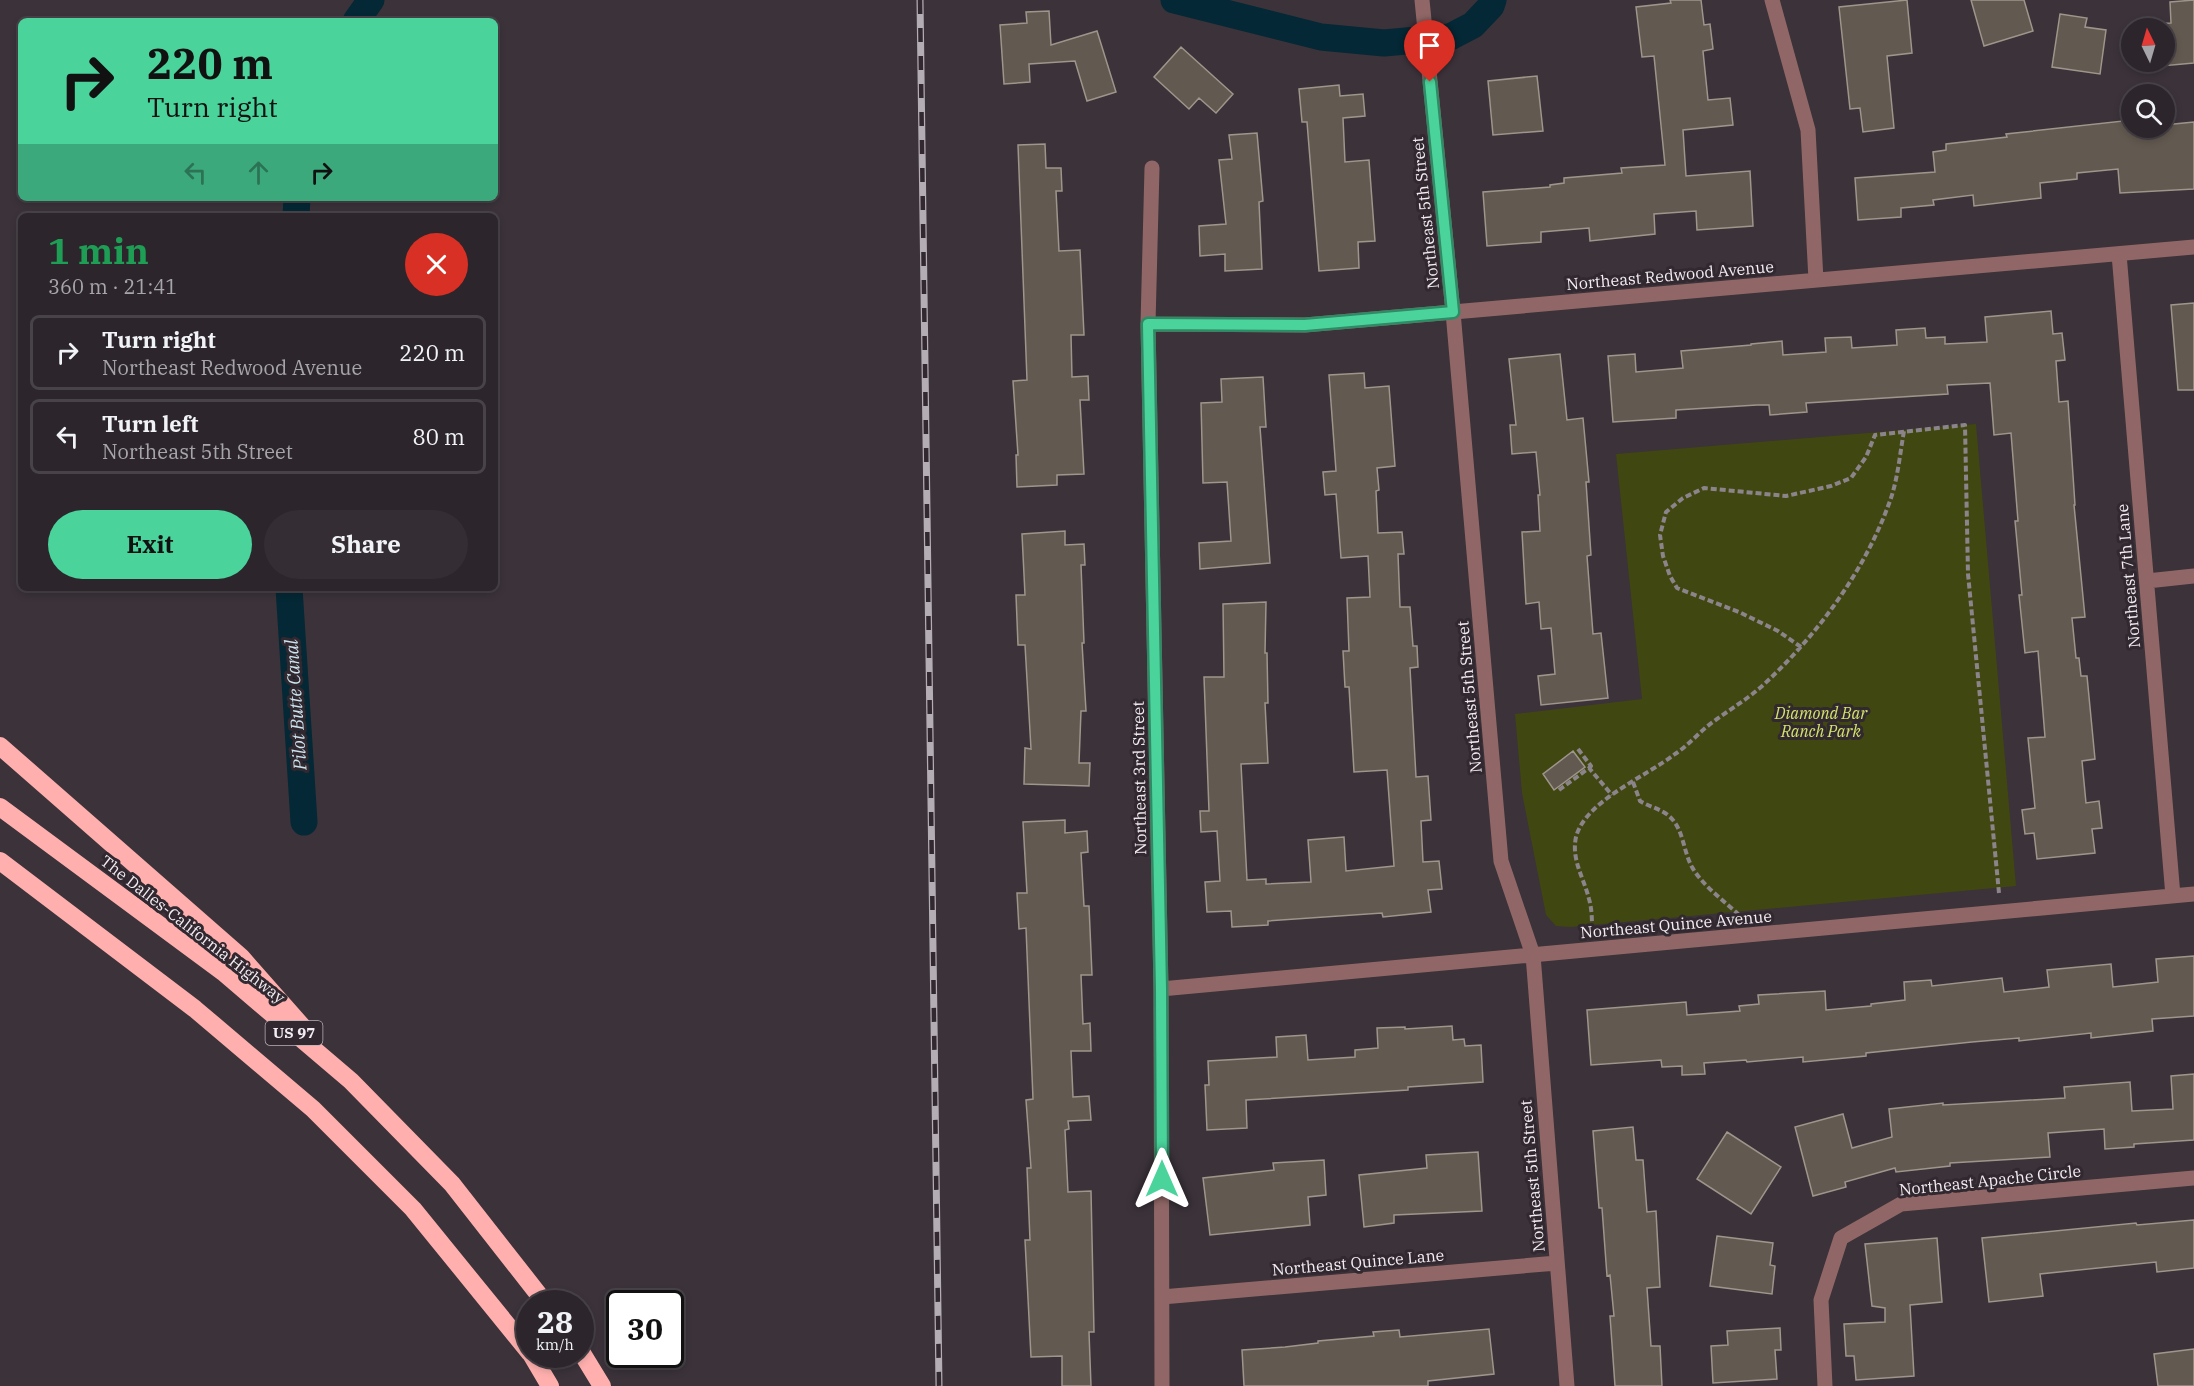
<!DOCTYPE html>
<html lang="en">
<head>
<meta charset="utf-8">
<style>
  :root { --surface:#2c262c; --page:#342e34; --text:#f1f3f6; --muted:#a6a5a9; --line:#484348; --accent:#4ad49c }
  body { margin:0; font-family:"IBM Plex Serif",serif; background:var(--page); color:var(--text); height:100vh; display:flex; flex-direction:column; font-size:22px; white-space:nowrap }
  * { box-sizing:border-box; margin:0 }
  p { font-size:20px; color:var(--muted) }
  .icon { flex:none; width:33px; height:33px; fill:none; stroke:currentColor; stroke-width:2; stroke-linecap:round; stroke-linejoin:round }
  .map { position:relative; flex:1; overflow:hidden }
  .panel { position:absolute; left:18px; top:213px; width:480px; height:378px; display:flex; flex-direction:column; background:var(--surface); border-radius:9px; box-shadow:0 3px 9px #0003,0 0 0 2px var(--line) }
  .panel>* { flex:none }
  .hud { position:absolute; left:18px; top:18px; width:480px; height:183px; border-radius:9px; box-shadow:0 3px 9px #0003,0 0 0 2px var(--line); background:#4ad49c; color:#111; overflow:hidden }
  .needle { width:39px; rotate:355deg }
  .tools { position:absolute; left:2121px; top:18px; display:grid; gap:12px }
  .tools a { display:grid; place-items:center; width:54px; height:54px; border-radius:50%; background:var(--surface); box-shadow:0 3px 9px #0003,0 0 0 2px var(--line); font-size:30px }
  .speed { position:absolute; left:516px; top:1290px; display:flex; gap:12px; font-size:30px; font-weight:700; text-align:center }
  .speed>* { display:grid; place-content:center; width:78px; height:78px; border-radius:50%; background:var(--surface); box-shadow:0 3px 9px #0003,0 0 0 2px var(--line); line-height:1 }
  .speed small { font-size:15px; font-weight:400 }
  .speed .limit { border:3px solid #111; border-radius:9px; background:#fff; color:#111 }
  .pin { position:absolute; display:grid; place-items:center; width:51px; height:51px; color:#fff; margin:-62px -26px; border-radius:50% 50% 50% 0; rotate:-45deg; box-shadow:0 0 6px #0007 }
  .pin .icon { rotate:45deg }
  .me { position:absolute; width:66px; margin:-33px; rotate:0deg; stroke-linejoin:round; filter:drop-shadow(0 0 4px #0008) }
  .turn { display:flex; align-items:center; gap:21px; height:126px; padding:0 30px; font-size:27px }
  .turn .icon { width:78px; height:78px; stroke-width:2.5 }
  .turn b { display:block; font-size:42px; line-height:51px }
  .lanes { display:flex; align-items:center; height:57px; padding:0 30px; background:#0003; justify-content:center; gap:30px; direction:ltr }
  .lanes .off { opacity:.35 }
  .round { display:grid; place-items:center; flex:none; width:63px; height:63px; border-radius:32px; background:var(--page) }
  .overview { display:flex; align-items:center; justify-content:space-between; height:102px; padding:0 30px }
  h1 { font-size:36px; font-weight:700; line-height:45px; color:#1e9e55 }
  .button { display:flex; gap:12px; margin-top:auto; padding:12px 30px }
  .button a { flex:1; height:69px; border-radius:36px; background:var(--accent); color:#111; font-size:24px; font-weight:700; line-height:69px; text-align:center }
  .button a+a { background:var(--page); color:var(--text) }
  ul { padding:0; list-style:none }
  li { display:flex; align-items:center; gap:18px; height:75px; margin:0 12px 9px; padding:0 18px; border:3px solid var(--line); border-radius:9px }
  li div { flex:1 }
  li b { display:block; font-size:22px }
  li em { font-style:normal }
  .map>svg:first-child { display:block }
</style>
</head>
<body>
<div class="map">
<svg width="2194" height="1386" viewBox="0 0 2194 1386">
  <rect width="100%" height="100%" fill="#3b323a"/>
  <path fill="#414711" d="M 1976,424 L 2016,886 L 1570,927 L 1556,926 L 1546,915 L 1522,793 L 1515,714 L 1642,699 L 1616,454 Z"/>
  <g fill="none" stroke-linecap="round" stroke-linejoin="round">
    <path stroke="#042835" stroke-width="27" d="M 1174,0 L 1321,37 L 1384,43 L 1450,37 L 1473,25 L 1491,6 L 1493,0
      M 356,21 L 371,0
      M 296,216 L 297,198
      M 289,588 L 304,822"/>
  </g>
  <path fill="#625950" stroke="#9e958b" stroke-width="1.5" d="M 1670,0 L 1701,0 L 1704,25 L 1710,24 L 1713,49 L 1703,51 L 1708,100 L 1730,98 L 1733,125 L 1683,130 L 1686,176 L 1750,171 L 1753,226 L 1697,230 L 1696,211 L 1654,214 L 1655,234 L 1590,241 L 1589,228 L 1541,232 L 1541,242 L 1487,246 L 1483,192 L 1550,187 L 1550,185 L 1564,183 L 1564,178 L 1622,173 L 1621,168 L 1665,165 L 1654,56 L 1642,57 L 1636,7 L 1671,3 Z
    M 1907,0 L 1912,53 L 1887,56 L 1894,128 L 1863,132 L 1860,108 L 1850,109 L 1839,7 Z
    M 1971,0 L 2024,0 L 2033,31 L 1984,46 Z
    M 2194,0 L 2194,63 L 2150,67 L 2149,62 L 2164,62 L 2164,28 L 2147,28 L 2147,24 L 2171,23 L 2170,2 Z
    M 1049,11 L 1051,45 L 1097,31 L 1116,92 L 1087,101 L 1075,61 L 1029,64 L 1030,82 L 1004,84 L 1000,25 L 1027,23 L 1026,12 Z
    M 2060,14 L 2087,18 L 2085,27 L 2106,30 L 2100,74 L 2052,67 Z
    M 1181,47 L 1233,94 L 1216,113 L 1199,98 L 1189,109 L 1154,77 Z
    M 1537,76 L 1543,131 L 1493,135 L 1488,81 Z
    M 1339,85 L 1340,96 L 1363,94 L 1365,116 L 1343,118 L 1345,162 L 1369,160 L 1375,241 L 1358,242 L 1359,268 L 1319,271 L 1307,122 L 1302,122 L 1299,89 Z
    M 2132,120 L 2132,128 L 2164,128 L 2164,125 L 2194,122 L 2194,189 L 2120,193 L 2118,169 L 2077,173 L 2077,179 L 2040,183 L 2041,198 L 1974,206 L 1973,195 L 1933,200 L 1934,205 L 1901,208 L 1901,217 L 1858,220 L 1855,178 L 1935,172 L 1933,152 L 1946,150 L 1946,144 L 2007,137 L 2006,134 Z
    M 1257,133 L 1263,201 L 1259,202 L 1262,269 L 1225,271 L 1225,254 L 1200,256 L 1199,226 L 1226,224 L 1219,160 L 1232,159 L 1229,135 Z
    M 1045,144 L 1046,168 L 1061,168 L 1062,191 L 1056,191 L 1059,251 L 1080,250 L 1084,335 L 1071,335 L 1072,377 L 1088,376 L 1089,400 L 1080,400 L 1084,474 L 1057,475 L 1057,485 L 1017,487 L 1016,455 L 1018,455 L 1013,381 L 1027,380 L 1018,145 Z
    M 2194,303 L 2194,390 L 2178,390 L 2171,305 Z
    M 2051,311 L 2053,334 L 2062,333 L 2065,360 L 2056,361 L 2059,402 L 2068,401 L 2075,505 L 2074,505 L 2085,617 L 2072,618 L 2076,658 L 2079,658 L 2081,676 L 2087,676 L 2095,759 L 2082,761 L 2086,803 L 2099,801 L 2102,828 L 2092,829 L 2095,853 L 2037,859 L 2034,833 L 2025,834 L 2022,810 L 2035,808 L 2028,738 L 2045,737 L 2038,651 L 2025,653 L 2019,595 L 2022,595 L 2015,521 L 2018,521 L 2011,433 L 1994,435 L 1990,383 L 1947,385 L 1948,394 L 1806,403 L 1807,412 L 1770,415 L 1769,405 L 1757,405 L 1676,410 L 1676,418 L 1613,422 L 1608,356 L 1635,354 L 1636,372 L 1683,368 L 1681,351 L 1751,345 L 1751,344 L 1782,341 L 1783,355 L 1826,352 L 1825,338 L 1851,337 L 1852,348 L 1897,345 L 1896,330 L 1925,328 L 1926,338 L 1945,337 L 1945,344 L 1987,342 L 1985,317 Z
    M 1560,354 L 1567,420 L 1583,418 L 1589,482 L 1586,482 L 1591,555 L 1587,556 L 1593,634 L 1601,633 L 1608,698 L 1541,705 L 1538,676 L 1555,674 L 1551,628 L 1541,629 L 1539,602 L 1526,604 L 1522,532 L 1540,531 L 1538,495 L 1540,495 L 1536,452 L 1512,454 L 1510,425 L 1516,425 L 1509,359 Z
    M 1364,373 L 1365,388 L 1389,386 L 1395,466 L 1377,468 L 1379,490 L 1376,491 L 1378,533 L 1402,532 L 1404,554 L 1398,554 L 1400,607 L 1410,607 L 1413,646 L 1417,646 L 1418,667 L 1410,668 L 1416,777 L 1428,776 L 1431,820 L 1421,821 L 1423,862 L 1439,861 L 1442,889 L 1428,890 L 1431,912 L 1383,917 L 1382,913 L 1268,921 L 1268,925 L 1232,927 L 1231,911 L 1207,912 L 1205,882 L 1220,881 L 1217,831 L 1201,832 L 1200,811 L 1209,811 L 1204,677 L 1224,677 L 1223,604 L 1266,602 L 1265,653 L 1267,653 L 1268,703 L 1265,703 L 1268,763 L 1241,764 L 1247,880 L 1266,879 L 1266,884 L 1311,882 L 1308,840 L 1344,837 L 1346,871 L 1394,866 L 1387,770 L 1354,772 L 1349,687 L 1345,687 L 1343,651 L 1349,651 L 1347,598 L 1370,597 L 1368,556 L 1341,558 L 1336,494 L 1325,495 L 1323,472 L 1336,471 L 1329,375 Z
    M 1263,377 L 1266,427 L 1260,427 L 1270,563 L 1200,569 L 1199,543 L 1231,541 L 1227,482 L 1203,483 L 1201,403 L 1222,402 L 1221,379 Z
    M 1065,531 L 1065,545 L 1084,544 L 1085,565 L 1081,565 L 1084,643 L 1082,643 L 1086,711 L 1081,711 L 1079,763 L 1090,763 L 1089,786 L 1024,784 L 1025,748 L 1031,749 L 1025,645 L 1018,645 L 1016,595 L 1025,595 L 1022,534 Z
    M 1573,751 L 1585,767 L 1554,790 L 1543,774 Z
    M 1065,820 L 1065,833 L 1087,831 L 1088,852 L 1081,853 L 1084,906 L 1089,906 L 1092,975 L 1081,975 L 1083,1024 L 1090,1023 L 1091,1051 L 1071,1051 L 1073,1097 L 1089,1096 L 1091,1120 L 1068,1121 L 1069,1129 L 1065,1130 L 1068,1192 L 1091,1191 L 1094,1332 L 1089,1332 L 1091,1386 L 1062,1386 L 1062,1356 L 1031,1357 L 1025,1240 L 1030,1240 L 1027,1168 L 1031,1168 L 1026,1100 L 1033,1099 L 1026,928 L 1019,929 L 1017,893 L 1027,893 L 1023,822 Z
    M 2194,956 L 2194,1016 L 2152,1019 L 2153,1031 L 2091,1038 L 2091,1033 L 2019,1041 L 2019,1038 L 1972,1042 L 1866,1053 L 1866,1056 L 1803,1062 L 1803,1057 L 1747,1062 L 1746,1060 L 1704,1063 L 1705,1074 L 1682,1075 L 1682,1066 L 1662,1067 L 1661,1060 L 1591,1065 L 1587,1010 L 1686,1002 L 1687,1015 L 1740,1011 L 1739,1006 L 1759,1004 L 1758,995 L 1825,991 L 1826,1010 L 1871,1006 L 1871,1004 L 1905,1000 L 1904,982 L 1931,980 L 1932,986 L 2002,978 L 2004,992 L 2049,987 L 2047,970 L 2111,964 L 2113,987 L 2158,982 L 2156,959 Z
    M 1452,1026 L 1453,1040 L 1464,1039 L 1465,1046 L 1481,1045 L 1483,1082 L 1408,1087 L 1408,1090 L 1246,1100 L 1247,1128 L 1207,1130 L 1205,1085 L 1209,1085 L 1208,1061 L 1277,1057 L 1276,1037 L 1306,1035 L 1308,1060 L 1355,1057 L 1355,1050 L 1378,1048 L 1377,1028 L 1405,1027 L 1405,1029 Z
    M 2194,1074 L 2194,1140 L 2134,1144 L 2134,1147 L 2105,1149 L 2104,1129 L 2048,1133 L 2050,1157 L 1950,1163 L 1950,1166 L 1896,1172 L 1895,1168 L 1845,1182 L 1846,1187 L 1813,1196 L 1795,1127 L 1843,1114 L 1852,1148 L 1892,1137 L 1889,1109 L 1943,1103 L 1943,1105 L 2065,1098 L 2064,1087 L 2130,1082 L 2132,1111 L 2173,1109 L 2171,1076 Z
    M 1633,1127 L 1636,1160 L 1643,1160 L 1647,1212 L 1656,1211 L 1660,1287 L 1647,1288 L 1651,1346 L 1660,1346 L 1662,1386 L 1615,1386 L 1610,1316 L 1614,1316 L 1610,1275 L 1607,1276 L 1602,1208 L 1599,1208 L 1593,1131 Z
    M 1727,1132 L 1781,1167 L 1751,1214 L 1697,1179 Z
    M 1478,1152 L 1482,1211 L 1394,1215 L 1394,1223 L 1364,1227 L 1359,1175 L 1427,1168 L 1426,1155 Z
    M 1324,1160 L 1326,1195 L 1308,1197 L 1310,1225 L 1210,1235 L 1203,1178 L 1274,1170 L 1273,1163 Z
    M 2194,1220 L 2194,1268 L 2157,1272 L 2156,1262 L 2040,1274 L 2043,1296 L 1989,1302 L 1982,1238 L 2136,1223 L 2137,1225 Z
    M 1717,1236 L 1773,1243 L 1770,1265 L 1775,1266 L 1772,1294 L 1710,1286 Z
    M 1937,1238 L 1942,1302 L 1910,1305 L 1914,1376 L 1856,1380 L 1854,1356 L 1846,1356 L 1844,1324 L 1885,1322 L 1885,1308 L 1872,1306 L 1865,1244 Z
    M 1780,1328 L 1781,1350 L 1775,1350 L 1777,1379 L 1713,1383 L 1711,1346 L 1728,1345 L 1727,1331 Z
    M 1489,1329 L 1494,1374 L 1428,1381 L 1428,1386 L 1244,1386 L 1242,1350 L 1285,1347 L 1318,1343 L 1318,1341 L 1374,1336 L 1373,1332 L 1399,1330 L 1400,1337 Z
    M 2194,1349 L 2194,1386 L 2158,1386 L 2154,1354 Z"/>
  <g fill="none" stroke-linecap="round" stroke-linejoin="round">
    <path stroke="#8c848b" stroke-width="4" stroke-dasharray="6 3" stroke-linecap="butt" d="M 1801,647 L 1778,631 L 1739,612 L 1677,588 L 1670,576 L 1663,556 L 1660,535 L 1666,512 L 1683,498 L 1704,488 L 1786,496 L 1831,486 L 1851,478 L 1866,457 L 1875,435 L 1965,425 L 1968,574 L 1999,893
      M 1578,749 L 1591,766 L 1589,768
      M 1633,782 L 1640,801 C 1648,806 1657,808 1665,813 C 1684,825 1682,849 1692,867 C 1702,885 1723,900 1738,914 L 1738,917
      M 1559,790 L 1589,768 L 1612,795
      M 1592,930 C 1592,920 1592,909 1589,899 C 1584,878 1571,860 1576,837 C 1585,801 1647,776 1675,754 C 1689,745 1700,731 1713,722 C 1729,710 1746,700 1761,687 C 1817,636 1866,570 1891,498 C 1898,477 1900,453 1904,431"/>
    <path stroke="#906766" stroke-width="15" d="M 1422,0 L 1453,312 L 1501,861 L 1533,955 L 1567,1386
      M 1772,0 L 1808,130 L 1816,280
      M 1152,168 L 1148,324 L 1161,989 L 1162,1386
      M 2119,254 L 2173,896
      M 1148,324 L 1305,325 L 2194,247
      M 2147,581 L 2194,576
      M 1161,989 L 2194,894
      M 1162,1297 L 1557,1263
      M 1825,1386 L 1821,1300 L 1841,1238 L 1901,1204 L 2194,1178"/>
    <path stroke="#ffb0ae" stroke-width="18" d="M 0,746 L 241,957 L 308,1033
      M 0,807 L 223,972 L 351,1081 L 452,1184 L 546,1304
      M 0,861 L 195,1009 L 313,1109 L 413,1209 L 530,1353
      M 580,1350 L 602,1386
      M 531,1354 L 550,1386"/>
    <defs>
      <path id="rail" d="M 920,0 L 939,1386"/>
    </defs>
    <use href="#rail" stroke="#b4adb3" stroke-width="7"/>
    <use href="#rail" stroke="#312830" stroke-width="4.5" stroke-dasharray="14" stroke-linecap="butt"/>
  </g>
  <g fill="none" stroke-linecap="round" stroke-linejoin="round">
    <defs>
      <path id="route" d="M 1162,1179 L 1161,989 L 1148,324 L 1305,325 L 1453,312 L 1430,82"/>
    </defs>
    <use href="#route" stroke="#308a65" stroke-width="15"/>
    <use href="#route" stroke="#4ad49c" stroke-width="10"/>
  </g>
  <g text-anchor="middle" stroke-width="6" stroke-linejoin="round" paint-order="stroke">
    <rect fill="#312830" stroke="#b9b2b8" stroke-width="1.5" x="265.5" y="1021" width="57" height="24" rx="4.5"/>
    <g font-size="15" font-weight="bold" fill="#f3edf2">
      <text x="294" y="1038">US 97</text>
    </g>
    <g font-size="16" fill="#f3edf2" stroke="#312830">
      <text transform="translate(1425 213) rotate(-96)" y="6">Northeast 5th Street</text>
      <text transform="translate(1670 275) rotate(-5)" y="6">Northeast Redwood Avenue</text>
      <text transform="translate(2128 576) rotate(-95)" y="6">Northeast 7th Lane</text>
      <text transform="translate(1469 697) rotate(-95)" y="6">Northeast 5th Street</text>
      <text transform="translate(1139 778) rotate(-91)" y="6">Northeast 3rd Street</text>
      <text transform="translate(1676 924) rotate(-5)" y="6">Northeast Quince Avenue</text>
      <text transform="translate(193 929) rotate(38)" y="6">The Dalles-California Highway</text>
      <text transform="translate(1532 1176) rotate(-95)" y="6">Northeast 5th Street</text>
      <text transform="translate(1990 1180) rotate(-6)" y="6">Northeast Apache Circle</text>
      <text transform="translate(1358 1262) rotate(-5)" y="6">Northeast Quince Lane</text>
    </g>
    <g font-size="16" font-style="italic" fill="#d4e46b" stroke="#312830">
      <text x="1821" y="719">Diamond Bar<tspan x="1821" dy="18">Ranch Park</tspan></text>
    </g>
    <g font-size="18" font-style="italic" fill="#cde5f0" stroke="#312830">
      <text transform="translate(296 705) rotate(-94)" y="6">Pilot Butte Canal</text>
    </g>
  </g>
</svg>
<div class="tools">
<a><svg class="needle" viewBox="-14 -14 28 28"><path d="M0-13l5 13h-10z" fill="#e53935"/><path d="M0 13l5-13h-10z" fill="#a6a5a9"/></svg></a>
<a><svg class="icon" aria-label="search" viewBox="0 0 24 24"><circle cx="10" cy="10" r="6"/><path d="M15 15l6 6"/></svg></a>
</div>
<div class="speed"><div>28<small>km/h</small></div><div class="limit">30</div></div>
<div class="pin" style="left:1430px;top:82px;background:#d93025"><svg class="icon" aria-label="arrive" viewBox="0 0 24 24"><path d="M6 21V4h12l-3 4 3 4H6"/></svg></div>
<svg class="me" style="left:1162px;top:1179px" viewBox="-20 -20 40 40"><path d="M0-17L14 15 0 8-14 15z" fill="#4ad49c" stroke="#fff" stroke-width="4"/></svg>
<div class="hud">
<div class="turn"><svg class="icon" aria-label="right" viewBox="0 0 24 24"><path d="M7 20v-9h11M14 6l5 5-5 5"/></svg><div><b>220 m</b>Turn right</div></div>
<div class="lanes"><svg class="icon off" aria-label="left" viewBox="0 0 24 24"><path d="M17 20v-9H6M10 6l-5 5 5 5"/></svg><svg class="icon off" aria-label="ahead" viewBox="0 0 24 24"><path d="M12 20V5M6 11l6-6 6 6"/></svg><svg class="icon" aria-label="right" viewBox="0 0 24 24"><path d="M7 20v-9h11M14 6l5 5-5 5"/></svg></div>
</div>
<section class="panel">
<div class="overview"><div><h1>1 min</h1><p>360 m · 21:41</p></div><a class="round" style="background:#d93025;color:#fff"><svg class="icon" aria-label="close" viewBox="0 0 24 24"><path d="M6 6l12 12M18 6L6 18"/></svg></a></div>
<ul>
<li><svg class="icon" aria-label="right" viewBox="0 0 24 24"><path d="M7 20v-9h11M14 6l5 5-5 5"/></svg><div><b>Turn right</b><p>Northeast Redwood Avenue</p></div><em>220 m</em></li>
<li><svg class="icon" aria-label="left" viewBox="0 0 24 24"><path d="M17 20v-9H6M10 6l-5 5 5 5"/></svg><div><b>Turn left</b><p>Northeast 5th Street</p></div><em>80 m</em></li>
</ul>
<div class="button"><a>Exit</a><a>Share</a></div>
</section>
</div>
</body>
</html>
